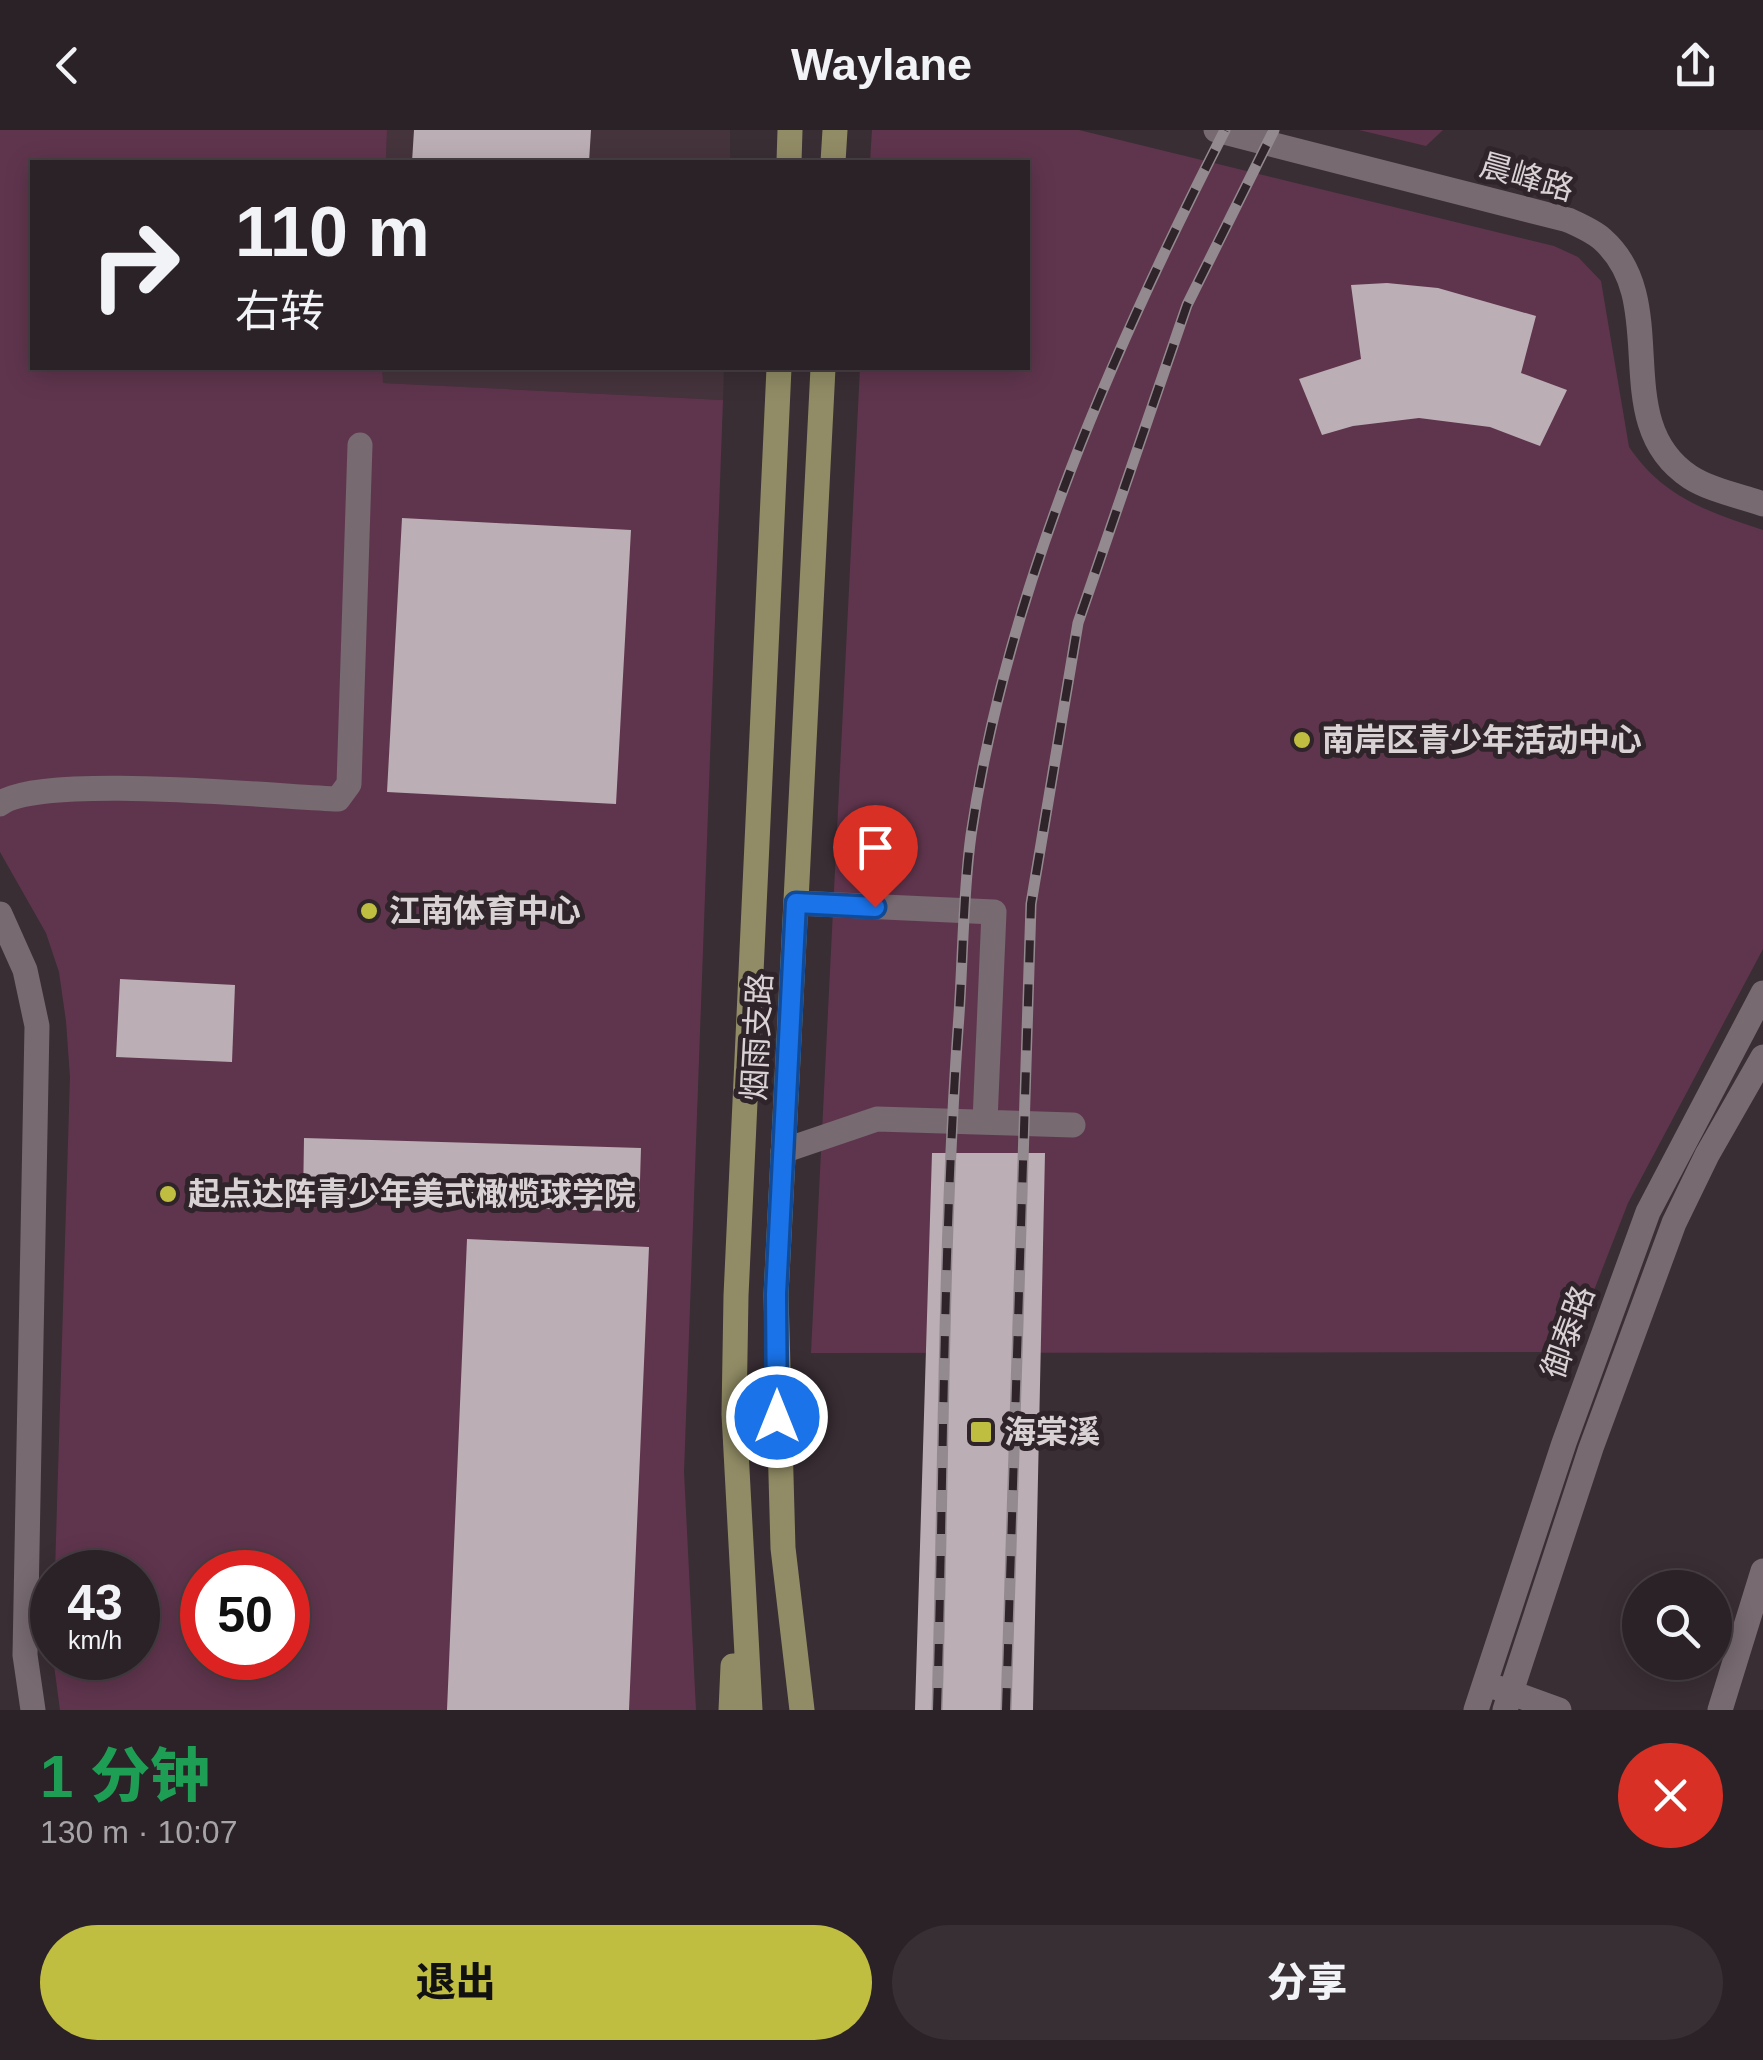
<!DOCTYPE html>
<html lang="zh">
<head>
<meta charset="utf-8">
<style>
  :root { --surface:#2b2227; --page:#372f33; --text:#f1f3f6; --muted:#a6a4a7; --line:#473f44; --accent:#c0be41 }
  body { margin:0; font-family:Arial,"Noto Sans SC",sans-serif; background:var(--page); color:var(--text); height:100vh; display:flex; flex-direction:column; font-size:38px; white-space:nowrap }
  * { box-sizing:border-box; margin:0 }
  p { font-size:32px; color:var(--muted) }
  .icon { flex:none; width:55px; height:55px; fill:none; stroke:currentColor; stroke-width:2; stroke-linecap:round; stroke-linejoin:round }
  .map { position:relative; height:1580px; overflow:hidden }
  .side { display:flex; flex-direction:column; background:var(--surface); flex:1 }
  .side>* { flex:none }
  .hud { position:absolute; left:30px; top:30px; width:1000px; height:210px; border-radius:0px; box-shadow:0 5px 25px #0003,0 0 0 2px var(--line); background:#2b2227; color:var(--text); overflow:hidden }
  .fabs { position:absolute; left:1622px; top:1440px; display:grid; gap:20px }
  .fabs a { display:grid; place-items:center; width:110px; height:110px; border-radius:50%; background:var(--surface); box-shadow:0 5px 25px #0003,0 0 0 2px var(--line); font-size:50px }
  .speed { position:absolute; left:30px; top:1420px; display:flex; gap:20px; font-size:50px; font-weight:700; text-align:center }
  .speed>* { display:grid; place-content:center; width:130px; height:130px; border-radius:50%; background:var(--surface); box-shadow:0 5px 25px #0003,0 0 0 2px var(--line); line-height:1 }
  .speed small { font-size:25px; font-weight:400 }
  .speed .limit { border:15px solid #d22; background:#fff; color:#111 }
  .pin { position:absolute; display:grid; place-items:center; width:85px; height:85px; color:#fff; margin:-102px -42px; border-radius:50% 50% 50% 0; rotate:-45deg; box-shadow:0 0 10px #0007 }
  .pin .icon { rotate:45deg }
  .me { position:absolute; width:110px; margin:-55px; rotate:0deg; stroke-linejoin:round; filter:drop-shadow(0 0 8px #0008) }
  .turn { display:flex; align-items:center; gap:35px; height:210px; padding:0 40px; font-size:45px }
  .turn .icon { width:130px; height:130px; stroke-width:2.5 }
  .turn b { display:block; font-size:70px; line-height:85px }
  .round { display:grid; place-items:center; flex:none; width:105px; height:105px; border-radius:52px; background:var(--page) }
  .overview { display:flex; align-items:center; justify-content:space-between; height:170px; padding:0 40px }
  h1 { font-size:60px; font-weight:800; line-height:75px; color:#1e9e55 }
  .primary-button { display:flex; gap:20px; margin-top:auto; padding:20px 40px }
  .primary-button a { flex:1; height:115px; border-radius:60px; background:var(--accent); color:#111; font-size:40px; font-weight:800; line-height:115px; text-align:center }
  .primary-button a+a { background:var(--page); color:var(--text) }
  header { display:flex; justify-content:space-between; align-items:center; height:130px; padding:0 40px; background:var(--surface); font-size:45px; font-weight:800 }
  .map>svg:first-child { display:block }
</style>
</head>
<body>
<header><svg class="icon" aria-label="back" viewBox="0 0 24 24"><path d="M15 5l-7 7 7 7"/></svg>Waylane<svg class="icon" aria-label="share" viewBox="0 0 24 24"><path d="M12 15V3M7 8l5-5 5 5M5 13v7h14v-7"/></svg></header>
<div class="map">
<svg width="1763" height="1580" viewBox="0 0 1763 1580">
  <rect width="100%" height="100%" fill="#392e34"/>
  <path fill="#46343d" d="M 387,0 L 730,0 L 730,32 L 386,32 Z
    M 382,238 L 724,238 L 723,270 L 382,253 Z"/>
  <path fill="#5f354d" fill-rule="evenodd" d="M 0,0 L 387,0 L 386,32 L 32,32 L 32,238 L 382,238 L 383,253 L 723,270 L 684,1342 L 696,1580 L 60,1580 L 53,1528 L 138,1528 L 138,1442 L 55,1442 L 70,947 L 66,891 L 59,842 L 46,803 L 0,722 ZM 202,1442 L 288,1442 L 288,1528 L 202,1528 Z
    M 872,0 L 1079,0 L 1554,116 L 1578,127 L 1601,151 L 1629,317 C 1663,367 1708,382 1763,400 L 1763,819 L 1628,1073 L 1570,1222 L 811,1223 L 860,238 L 1028,238 L 1028,32 L 870,32 Z
    M 1359,0 L 1443,0 L 1426,16 Z"/>
  <path fill="#bcaeb5" d="M 414,0 L 591,0 L 589,32 L 412,32 Z
    M 1387,153 L 1438,158 L 1536,186 L 1521,243 L 1567,260 L 1540,316 L 1490,297 L 1419,288 L 1353,296 L 1322,305 L 1299,249 L 1361,229 L 1351,155 Z
    M 402,388 L 631,400 L 616,674 L 387,662 Z
    M 120,849 L 235,855 L 232,932 L 116,927 Z
    M 304,1008 L 641,1018 L 639,1082 L 303,1071 Z
    M 932,1023 L 1045,1023 L 1033,1580 L 915,1580 Z
    M 467,1109 L 649,1117 L 629,1580 L 447,1580 Z"/>
  <g fill="none" stroke-linecap="round" stroke-linejoin="round">
    <path stroke="#776a71" stroke-width="25" d="M 1216,0 L 1568,90 C 1579,95 1593,101 1602,109 C 1674,172 1606,292 1690,347 C 1710,360 1740,366 1763,374
      M 0,674 C 37,643 279,667 338,669 L 349,654 L 360,315
      M 796,773 L 994,782 L 985,991
      M 0,784 L 25,840 L 37,896 L 25,1525 L 33,1580
      M 783,1021 L 877,989 L 1073,995
      M 1498,1558 L 1559,1580
      M 1476,1580 L 1564,1313 L 1648,1082 L 1763,863
      M 1505,1580 L 1591,1318 L 1674,1093 L 1707,1025 L 1763,927
      M 1720,1580 L 1763,1441"/>
    <path stroke="#918c65" stroke-width="25" d="M 789,32 L 790,0
      M 833,32 L 835,0
      M 731,1580 L 733,1536
      M 750,1580 L 734,1284 L 736,1166 L 779,238
      M 802,1580 L 783,1418 L 776,1165 L 823,238"/>
    <defs>
      <path id="rail" d="M 937,1580 C 944,1348 942,1116 959,885 C 963,826 963,764 971,705 C 1007,460 1113,219 1225,0
        M 1006,1580 L 1031,774 L 1078,493 L 1187,175 L 1274,0"/>
    </defs>
    <use href="#rail" stroke="#938a8f" stroke-width="11"/>
    <use href="#rail" stroke="#2f242a" stroke-width="8" stroke-dasharray="22" stroke-linecap="butt"/>
  </g>
  <g fill="none" stroke-linecap="round" stroke-linejoin="round">
    <defs>
      <path id="route" d="M 777,1287 L 776,1164 L 796,773 L 875,777"/>
    </defs>
    <use href="#route" stroke="#114b97" stroke-width="25"/>
    <use href="#route" stroke="#1a73e8" stroke-width="18"/>
  </g>
  <g fill="#c0be41" stroke="#2f242a" stroke-width="4">
    <circle cx="1302" cy="610" r="10"/>
    <circle cx="369" cy="781" r="10"/>
    <circle cx="168" cy="1064" r="10"/>
    <rect x="969" y="1290" width="24" height="24" rx="5"/>
  </g>
  <g text-anchor="middle" stroke-width="10" stroke-linejoin="round" paint-order="stroke">
    <g font-size="32" fill="#d9d2d5" stroke="#2f242a">
      <text transform="translate(1527 47) rotate(16)" y="11">晨峰路</text>
      <text transform="translate(757 907) rotate(-87)" y="11">烟雨支路</text>
      <text transform="translate(1568 1202) rotate(-70)" y="11">御泰路</text>
    </g>
    <g font-size="32" font-weight="bold" fill="#d9d2d5" stroke="#2f242a" text-anchor="start">
      <text x="1322" y="621">南岸区青少年活动中心</text>
      <text x="389" y="792">江南体育中心</text>
      <text x="188" y="1075">起点达阵青少年美式橄榄球学院</text>
      <text x="1004" y="1313">海棠溪</text>
    </g>
  </g>
</svg>
<div class="fabs">
<a><svg class="icon" aria-label="search" viewBox="0 0 24 24"><circle cx="10" cy="10" r="6"/><path d="M15 15l6 6"/></svg></a>
</div>
<div class="speed"><div>43<small>km/h</small></div><div class="limit">50</div></div>
<div class="pin" style="left:875px;top:777px;background:#d93025"><svg class="icon" aria-label="arrive" viewBox="0 0 24 24"><path d="M6 21V4h12l-3 4 3 4H6"/></svg></div>
<svg class="me" style="left:777px;top:1287px" viewBox="-20 -20 40 40"><circle r="17" fill="#1a73e8" stroke="#fff" stroke-width="3"/><path d="M0-11L8 9 0 5-8 9z" fill="#fff"/></svg>
<div class="hud">
<div class="turn"><svg class="icon" aria-label="right" viewBox="0 0 24 24"><path d="M7 20v-9h11M14 6l5 5-5 5"/></svg><div><b>110 m</b>右转</div></div>
</div>
</div>
<section class="side">
<div class="overview"><div><h1>1 分钟</h1><p>130 m · 10:07</p></div><a class="round" style="background:#d93025;color:#fff"><svg class="icon" aria-label="close" viewBox="0 0 24 24"><path d="M6 6l12 12M18 6L6 18"/></svg></a></div>
<div class="primary-button"><a>退出</a><a>分享</a></div>
</section>
</body>
</html>
